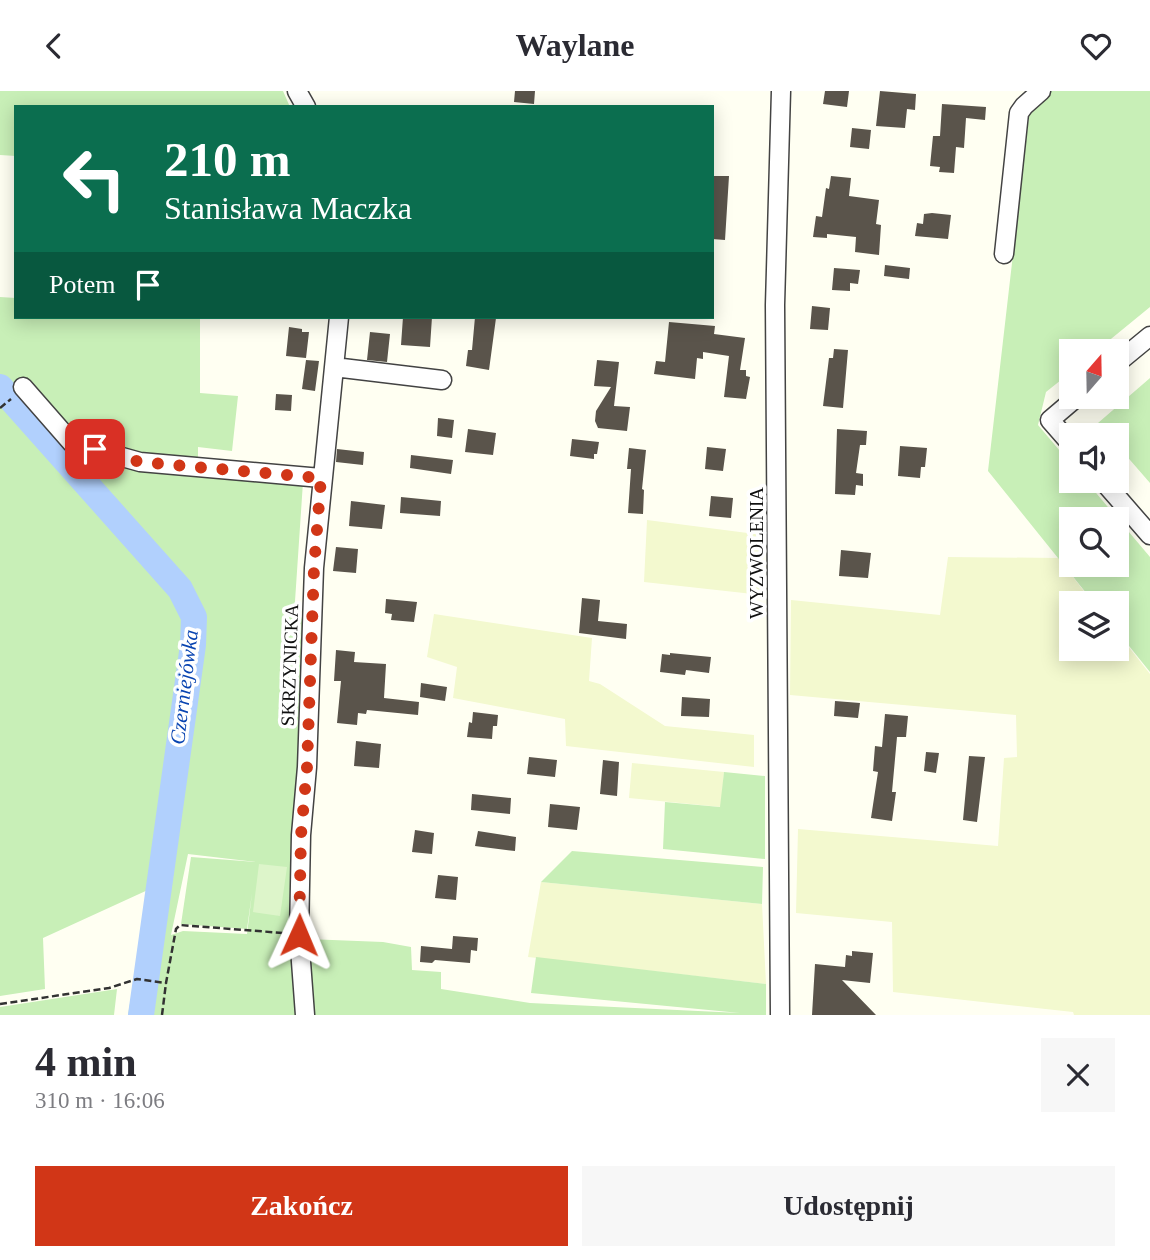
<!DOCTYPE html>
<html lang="pl">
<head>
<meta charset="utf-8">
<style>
  :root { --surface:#fff; --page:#f7f7f7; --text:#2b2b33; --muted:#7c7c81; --accent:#d13617 }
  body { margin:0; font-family:"Times New Roman",serif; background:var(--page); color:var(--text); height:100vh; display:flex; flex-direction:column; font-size:26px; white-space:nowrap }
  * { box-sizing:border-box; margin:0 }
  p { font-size:23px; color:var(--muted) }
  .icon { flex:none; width:38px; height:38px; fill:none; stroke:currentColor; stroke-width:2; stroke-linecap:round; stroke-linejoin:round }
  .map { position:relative; height:924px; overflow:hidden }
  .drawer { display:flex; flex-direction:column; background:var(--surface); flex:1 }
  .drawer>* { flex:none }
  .banner { position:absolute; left:14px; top:14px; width:700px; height:214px; border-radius:0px; box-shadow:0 4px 18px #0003; background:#0b6e4f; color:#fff; overflow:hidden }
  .needle { width:46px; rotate:20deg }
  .controls { position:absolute; left:1059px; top:248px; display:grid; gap:14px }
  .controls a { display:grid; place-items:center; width:70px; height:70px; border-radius:0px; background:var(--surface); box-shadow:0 4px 18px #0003; font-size:35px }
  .pin { position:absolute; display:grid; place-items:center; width:60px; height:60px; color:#fff; margin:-30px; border-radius:14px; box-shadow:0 4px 10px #0006 }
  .me { position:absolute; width:77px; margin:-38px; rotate:1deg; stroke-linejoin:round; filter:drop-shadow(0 0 5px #0008) }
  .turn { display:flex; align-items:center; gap:24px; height:147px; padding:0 35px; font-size:32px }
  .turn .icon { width:91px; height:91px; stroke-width:2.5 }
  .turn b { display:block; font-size:49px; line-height:60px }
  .then { display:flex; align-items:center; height:66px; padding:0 35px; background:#0003; gap:14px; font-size:26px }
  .round { display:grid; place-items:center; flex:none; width:74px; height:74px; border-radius:0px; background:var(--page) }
  .headline { display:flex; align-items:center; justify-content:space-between; height:119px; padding:0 35px }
  h1 { font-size:42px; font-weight:700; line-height:52px }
  .primary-button { display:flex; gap:14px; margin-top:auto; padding:14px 35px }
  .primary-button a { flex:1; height:80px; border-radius:0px; background:var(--accent); color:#fff; font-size:28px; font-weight:700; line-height:80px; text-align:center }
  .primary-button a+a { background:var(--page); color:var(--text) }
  header { display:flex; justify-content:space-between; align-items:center; height:91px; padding:0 35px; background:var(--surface); font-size:32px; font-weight:700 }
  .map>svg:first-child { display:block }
</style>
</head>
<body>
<header><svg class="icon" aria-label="back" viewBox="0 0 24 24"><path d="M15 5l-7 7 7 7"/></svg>Waylane<svg class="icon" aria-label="heart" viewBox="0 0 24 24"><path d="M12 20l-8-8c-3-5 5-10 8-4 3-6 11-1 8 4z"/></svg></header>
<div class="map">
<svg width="1150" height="924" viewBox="0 0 1150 924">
  <rect width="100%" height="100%" fill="#fffff2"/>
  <path fill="#f3f9cf" d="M 647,429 L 763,444 L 762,504 L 644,491 Z
    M 948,466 L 1058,467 L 1094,513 L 1071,513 L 1071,558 L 1116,558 L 1117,541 L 1150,583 L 1150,924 L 1074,924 L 1073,921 L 893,901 L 892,831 L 796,822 L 798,738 L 998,755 L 1004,667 L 1017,666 L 1016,624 L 790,604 L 791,509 L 940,524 Z
    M 434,523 L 592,547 L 589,590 L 600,593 L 665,635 L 754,644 L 754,676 L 566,655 L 565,628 L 453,607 L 457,576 L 427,566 Z
    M 632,672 L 724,681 L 721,716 L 629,707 Z
    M 541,791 L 762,813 L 766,893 L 528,866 Z"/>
  <path fill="#c8efb7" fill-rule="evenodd" d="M 0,0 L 283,0 L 290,16 L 16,16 L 16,65 L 0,64 Z
    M 1050,0 L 1150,0 L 1150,216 L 1095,261 L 1071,261 L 1071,281 L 1046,301 L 1038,334 L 1071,373 L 1071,390 L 1086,390 L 1150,466 L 1150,581 L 1117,540 L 1116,513 L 1095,513 L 988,380 L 1030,16 ZM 1071,429 L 1116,429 L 1116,474 L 1071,474 Z
    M 0,206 L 16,207 L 16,226 L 200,226 L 200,302 L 238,305 L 232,360 L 198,356 L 198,379 L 303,391 L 294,525 L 305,527 L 300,902 L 295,924 L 128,924 L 150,798 L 43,847 L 45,898 L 0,905 ZM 188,763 L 256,771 L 191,766 L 181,833 L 247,838 L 252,802 L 247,843 L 183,840 L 171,844 Z
    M 1150,287 L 1150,392 L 1117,354 L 1116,345 L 1109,345 L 1098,332 Z
    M 724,681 L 765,685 L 765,768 L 663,758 L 665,711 L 720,716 Z
    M 572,760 L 763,776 L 762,813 L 541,791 Z
    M 307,848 L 383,851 L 411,856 L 412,879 L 441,881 L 441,898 L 530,912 L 740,922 L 531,902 L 536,866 L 766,893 L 766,924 L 311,924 Z
    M 117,898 L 114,924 L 0,924 L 0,916 Z"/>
  <path fill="#ddf5ca" d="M 259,773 L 287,776 L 280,825 L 253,821 Z"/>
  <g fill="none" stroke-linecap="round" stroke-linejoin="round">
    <path stroke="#b1d0fd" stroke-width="26" d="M 0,296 L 180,498 L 194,526 L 193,554 L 141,924"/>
  </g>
  <path fill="#5a544b" d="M 515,0 L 535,0 L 534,13 L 514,11 Z
    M 825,0 L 849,0 L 847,16 L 823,13 Z
    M 880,0 L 916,3 L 915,19 L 907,18 L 905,37 L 876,35 Z
    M 942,13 L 986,16 L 985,29 L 966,27 L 964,57 L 956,56 L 954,82 L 939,81 L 940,76 L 930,75 L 933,45 L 940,45 Z
    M 852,37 L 871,39 L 869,58 L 850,56 Z
    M 712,85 L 729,85 L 725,149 L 712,148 Z
    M 831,85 L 851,87 L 849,105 L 879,109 L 876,133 L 881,134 L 879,164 L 855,161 L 856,146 L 827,143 L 827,147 L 813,146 L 816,125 L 822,126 L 826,97 L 829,98 Z
    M 932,122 L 951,124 L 948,148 L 915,145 L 917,132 L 923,133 L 924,123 Z
    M 885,174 L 910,177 L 909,188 L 884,185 Z
    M 834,177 L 860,179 L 858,193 L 850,192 L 850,200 L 832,199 Z
    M 812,215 L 830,217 L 828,239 L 810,238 Z
    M 403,226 L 432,226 L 430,256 L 401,254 Z
    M 475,226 L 496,227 L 489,279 L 466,275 L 468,259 L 472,259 Z
    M 669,231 L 715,235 L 714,243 L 745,247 L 740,279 L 746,279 L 746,285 L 750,286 L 746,308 L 724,306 L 729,265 L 703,261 L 703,268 L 697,267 L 695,288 L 654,283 L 656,270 L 665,271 Z
    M 289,236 L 302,238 L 302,241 L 309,241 L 306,267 L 286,265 Z
    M 370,241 L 390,243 L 387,271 L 367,269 Z
    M 834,258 L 848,259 L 843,317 L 823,315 L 829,267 L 833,267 Z
    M 306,269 L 319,270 L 315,300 L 302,298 Z
    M 597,269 L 619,271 L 614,315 L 630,316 L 627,340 L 598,337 L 595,330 L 596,320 L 611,296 L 594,295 Z
    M 276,303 L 292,304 L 291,320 L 275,319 Z
    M 438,327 L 454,329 L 452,347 L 437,345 Z
    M 468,338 L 496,342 L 493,364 L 465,361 Z
    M 837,338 L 867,340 L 866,354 L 860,354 L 856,382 L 863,383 L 863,395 L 856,394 L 855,404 L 835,403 Z
    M 572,348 L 599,351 L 597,363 L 594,363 L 594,368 L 570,365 Z
    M 900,355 L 927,357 L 925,376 L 921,376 L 920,387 L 898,385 Z
    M 707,356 L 726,358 L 723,380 L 705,378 Z
    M 629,357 L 646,359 L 642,398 L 644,399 L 643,423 L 628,422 L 631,378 L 627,378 Z
    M 337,358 L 364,361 L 363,374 L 336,371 Z
    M 411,364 L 453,369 L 451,383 L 410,377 Z
    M 711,405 L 733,407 L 731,427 L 709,425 Z
    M 401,406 L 441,410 L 440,425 L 400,422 Z
    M 351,410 L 385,414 L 382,438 L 349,435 Z
    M 336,456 L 358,458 L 356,482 L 333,480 Z
    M 841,459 L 871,462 L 868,487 L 839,485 Z
    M 582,507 L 600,509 L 598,530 L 627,533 L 626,548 L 579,542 Z
    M 386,508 L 417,511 L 414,531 L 391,529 L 392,523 L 385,522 Z
    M 336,559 L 355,561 L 354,571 L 386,573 L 384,607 L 419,611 L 418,624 L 367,619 L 366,623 L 358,622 L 357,634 L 337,632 L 341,590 L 334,590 Z
    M 670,562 L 711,566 L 709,582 L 686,579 L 685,584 L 660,581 L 662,563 L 670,564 Z
    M 421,592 L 447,596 L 445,610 L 420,606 Z
    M 682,606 L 710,608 L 709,626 L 681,625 Z
    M 835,610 L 860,612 L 858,627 L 834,625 Z
    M 473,621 L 498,624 L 497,635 L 493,635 L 492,648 L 467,646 L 469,631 L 472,632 Z
    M 885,623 L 908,625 L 906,646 L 897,646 L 892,701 L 896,701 L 892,730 L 871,727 L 878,681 L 873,680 L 875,655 L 882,656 Z
    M 356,650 L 381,653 L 379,677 L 354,675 Z
    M 926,661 L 939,662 L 936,682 L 924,680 Z
    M 969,665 L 985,666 L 977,731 L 963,729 Z
    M 529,666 L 557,669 L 555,686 L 527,683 Z
    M 603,669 L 619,671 L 617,705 L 600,703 Z
    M 472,703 L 511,707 L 510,723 L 471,719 Z
    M 550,713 L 580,716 L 577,739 L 548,736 Z
    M 415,739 L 434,742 L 432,763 L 412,761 Z
    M 478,740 L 516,746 L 515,760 L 475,755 Z
    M 438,784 L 458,786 L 456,809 L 435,807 Z
    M 453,845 L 478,847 L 477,860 L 471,859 L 470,872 L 435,869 L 432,872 L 420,871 L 421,855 L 452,858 Z
    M 852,860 L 873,862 L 870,892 L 842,889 L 876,924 L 812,924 L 815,873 L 845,876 L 846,864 L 852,865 Z"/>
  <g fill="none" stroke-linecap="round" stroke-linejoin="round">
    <defs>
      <path id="minor" d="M 297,0 L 306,16
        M 1004,163 L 1019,22 L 1024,15 L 1041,0
        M 1116,273 L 1150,245
        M 334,276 L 442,289
        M 23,296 L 72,352 L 140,371 L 321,387
        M 1071,353 L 1050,329 L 1077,306
        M 1103,390 L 1150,444
        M 305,924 L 299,844 L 301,744 L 307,676 L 314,477 L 339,226
        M 780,924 L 775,214 L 781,0"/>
    </defs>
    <use href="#minor" stroke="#434343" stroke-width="21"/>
    <path stroke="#323232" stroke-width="2.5" stroke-dasharray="7 3.5" stroke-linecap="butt" d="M 0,317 L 11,308
      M 0,913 L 109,897 L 137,888 L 166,892 L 176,838 L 180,834 L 283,842
      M 162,924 L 166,892"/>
    <use href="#minor" stroke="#fff" stroke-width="18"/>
  </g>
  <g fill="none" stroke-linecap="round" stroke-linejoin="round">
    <path stroke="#d13617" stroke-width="12" stroke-dasharray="0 21.6" d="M 95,358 L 140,371 L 321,387 L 314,477 L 307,676 L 301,744 L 299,844"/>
  </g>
  <g text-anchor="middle" stroke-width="7" stroke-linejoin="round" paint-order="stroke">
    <g font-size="19" fill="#101010" stroke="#fff">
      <text transform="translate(756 462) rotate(-90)" y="7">WYZWOLENIA</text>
      <text transform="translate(289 574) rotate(-88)" y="7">SKRZYNICKA</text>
    </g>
    <g font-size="21" font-style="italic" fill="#0944b1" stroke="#fff">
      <text transform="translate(184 596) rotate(-83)" y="7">Czerniejówka</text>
    </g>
  </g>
</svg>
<div class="controls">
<a><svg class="needle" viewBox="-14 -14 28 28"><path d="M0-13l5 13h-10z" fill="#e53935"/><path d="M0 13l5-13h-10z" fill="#7c7c81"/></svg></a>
<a><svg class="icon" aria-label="sound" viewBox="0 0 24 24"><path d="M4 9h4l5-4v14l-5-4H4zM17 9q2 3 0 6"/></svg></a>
<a><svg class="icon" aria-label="search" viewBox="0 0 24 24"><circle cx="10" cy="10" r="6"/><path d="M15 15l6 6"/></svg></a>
<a><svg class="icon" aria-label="layers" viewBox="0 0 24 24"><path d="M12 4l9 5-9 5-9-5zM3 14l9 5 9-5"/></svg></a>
</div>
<div class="pin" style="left:95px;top:358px;background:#d93025"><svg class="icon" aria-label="arrive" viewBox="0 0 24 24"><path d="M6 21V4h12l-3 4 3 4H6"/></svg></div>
<svg class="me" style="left:299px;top:844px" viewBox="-20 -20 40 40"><path d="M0-17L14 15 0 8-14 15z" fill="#d13617" stroke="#fff" stroke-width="4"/></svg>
<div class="banner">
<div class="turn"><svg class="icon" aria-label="left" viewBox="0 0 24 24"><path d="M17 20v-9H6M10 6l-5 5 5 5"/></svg><div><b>210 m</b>Stanisława Maczka</div></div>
<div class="then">Potem<svg class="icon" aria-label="arrive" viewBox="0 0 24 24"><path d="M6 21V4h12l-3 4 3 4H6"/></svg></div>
</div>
</div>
<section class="drawer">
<div class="headline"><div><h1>4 min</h1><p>310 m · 16:06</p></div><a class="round"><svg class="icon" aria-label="close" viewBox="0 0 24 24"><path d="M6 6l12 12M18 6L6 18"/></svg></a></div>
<div class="primary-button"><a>Zakończ</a><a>Udostępnij</a></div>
</section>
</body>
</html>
